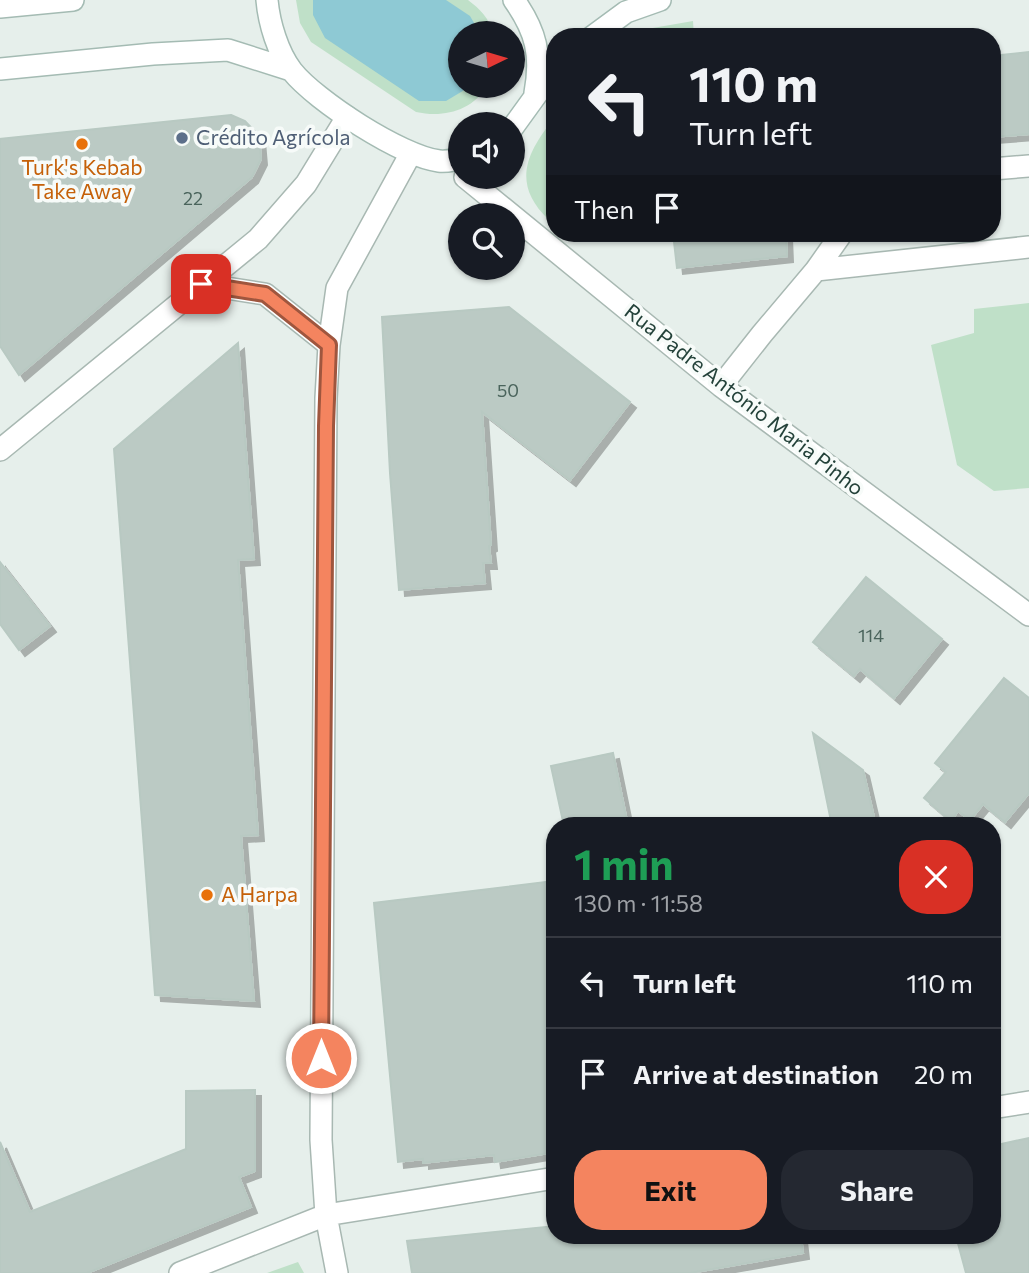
<!DOCTYPE html>
<html lang="en">
<head>
<meta charset="utf-8">
<style>
  :root { --surface:#171b24; --page:#242831; --text:#f1f3f6; --muted:#9ea1a6; --line:#363941; --accent:#f4845f }
  body { margin:0; font-family:Commissioner,sans-serif; background:var(--page); color:var(--text); height:100vh; display:flex; flex-direction:column; font-size:26px; white-space:nowrap }
  * { box-sizing:border-box; margin:0 }
  p { font-size:23px; color:var(--muted) }
  .icon { flex:none; width:38px; height:38px; fill:none; stroke:currentColor; stroke-width:2; stroke-linecap:round; stroke-linejoin:round }
  .map { position:relative; flex:1; overflow:hidden }
  .panel { position:absolute; left:546px; top:817px; width:455px; height:427px; display:flex; flex-direction:column; background:var(--surface); border-radius:28px; box-shadow:0 2px 5px #0004 }
  .panel>* { flex:none }
  .guide { position:absolute; left:546px; top:28px; width:455px; height:214px; border-radius:28px; box-shadow:0 2px 5px #0004; background:#171b24; color:var(--text); overflow:hidden }
  .needle { width:46px; rotate:85deg }
  .fabs { position:absolute; left:448px; top:21px; display:grid; gap:14px }
  .fabs a { display:grid; place-items:center; width:77px; height:77px; border-radius:50%; background:var(--surface); box-shadow:0 2px 5px #0004; font-size:35px }
  .pin { position:absolute; display:grid; place-items:center; width:60px; height:60px; color:#fff; margin:-30px; border-radius:14px; box-shadow:0 4px 10px #0006 }
  .me { position:absolute; width:77px; margin:-38px; rotate:0deg; stroke-linejoin:round; filter:drop-shadow(0 0 5px #0008) }
  .turn { display:flex; align-items:center; gap:24px; height:147px; padding:0 28px; font-size:32px }
  .turn .icon { width:91px; height:91px; stroke-width:2.5 }
  .turn b { display:block; font-size:49px; line-height:60px }
  .then { display:flex; align-items:center; height:66px; padding:0 28px; background:#0003; gap:14px; font-size:26px }
  .round { display:grid; place-items:center; flex:none; width:74px; height:74px; border-radius:28px; background:var(--page) }
  .summary { display:flex; align-items:center; justify-content:space-between; height:119px; padding:0 28px }
  h1 { font-size:42px; font-weight:700; line-height:52px; color:#1e9e55 }
  .button { display:flex; gap:14px; margin-top:auto; padding:14px 28px }
  .button a { flex:1; height:80px; border-radius:28px; background:var(--accent); color:#111; font-size:28px; font-weight:700; line-height:80px; text-align:center }
  .button a+a { background:var(--page); color:var(--text) }
  ul { padding:0; list-style:none }
  li { display:flex; align-items:center; gap:21px; height:91px; padding:0 28px; border-top:2px solid var(--line) }
  li div { flex:1 }
  li b { display:block; font-size:26px }
  li em { font-style:normal }
  .map>svg:first-child { display:block }
</style>
</head>
<body>
<div class="map">
<svg width="1029" height="1273" viewBox="0 0 1029 1273">
  <defs>
    <filter id="shadow"><feDropShadow dx="6" dy="6" stdDeviation="0" flood-color="#0004"/></filter>
  </defs>
  <rect width="100%" height="100%" fill="#e6efeb"/>
  <path fill="#bfe0c8" d="M 296,0 L 468,0 C 480,9 489,18 493,33 L 460,33 L 460,86 L 488,86 C 471,111 444,118 416,112 L 311,42 L 300,23 Z
    M 693,21 L 694,37 L 633,37 L 647,29 Z
    M 555,117 C 555,124 556,133 555,140 C 553,151 546,161 547,173 C 548,191 561,203 549,220 C 511,184 526,153 555,117 Z
    M 1029,303 L 1029,488 L 994,491 L 957,465 L 931,345 L 974,333 L 974,309 Z
    M 298,1262 L 304,1273 L 267,1273 Z"/>
  <path fill="#8ec9d4" d="M 313,0 L 446,0 L 470,16 L 480,33 L 460,33 L 460,86 L 471,86 L 446,101 L 419,101 L 325,38 L 313,15 Z"/>
  <path fill="#bbcac4" stroke="#b8c9c2" stroke-width="2" filter="url(#shadow)" d="M 1029,52 L 1029,134 L 992,137 L 992,56 Z
    M 231,115 L 245,121 L 259,136 L 261,159 L 252,177 L 19,375 L 0,346 L 0,139 Z
    M 673,233 L 786,233 L 787,256 L 677,268 Z
    M 509,307 L 630,402 L 570,480 L 482,412 L 491,545 L 489,546 L 491,563 L 483,563 L 485,583 L 399,590 L 390,473 L 382,317 Z
    M 238,343 L 254,559 L 238,560 L 258,835 L 241,836 L 254,1001 L 155,995 L 114,449 Z
    M 0,562 L 50,626 L 19,650 L 0,624 Z
    M 866,577 L 942,639 L 894,698 L 860,669 L 854,676 L 813,642 Z
    M 1004,678 L 1029,698 L 1029,793 L 1005,822 L 983,804 L 970,820 L 958,811 L 951,821 L 924,798 L 946,772 L 935,763 Z
    M 813,733 L 863,770 L 876,826 L 832,826 Z
    M 613,753 L 628,826 L 564,826 L 551,766 Z
    M 555,881 L 555,1152 L 495,1162 L 494,1155 L 423,1163 L 423,1159 L 398,1162 L 374,903 Z
    M 255,1090 L 255,1171 L 239,1177 L 251,1207 L 87,1273 L 0,1273 L 0,1142 L 30,1212 L 186,1149 L 186,1091 Z
    M 1029,1138 L 1029,1273 L 966,1273 L 956,1236 L 992,1236 L 992,1146 Z
    M 555,1226 L 555,1236 L 801,1236 L 803,1253 L 690,1273 L 412,1273 L 407,1241 Z"/>
  <g fill="none" stroke-linecap="round" stroke-linejoin="round">
    <defs>
      <path id="street" d="M 992,169 L 1029,166
        M 465,177 L 721,386 L 1029,615
        M 816,270 L 842,233
        M 201,284 L 265,294 L 329,345
        M 721,386 L 762,334 L 816,270 L 1029,247
        M 0,450 L 258,239 L 306,184 L 347,117
        M 992,1108 L 1029,1102
        M 180,1273 L 326,1215 L 555,1178
        M 337,1273 L 326,1215 L 321,1140 L 326,398 L 329,345 L 337,288 L 411,153"/>
      <path id="secondary" d="M 267,0 C 269,23 278,53 292,71 C 316,101 401,156 439,161 C 446,162 453,160 460,159
        M 514,0 C 536,31 542,55 535,93
        M 0,7 L 73,0
        M 592,37 L 626,12 L 660,0
        M 0,69 L 153,54 L 228,50 L 291,70
        M 513,127 L 555,69"/>
    </defs>
    <use href="#street" stroke="#a8b8b2" stroke-width="24"/>
    <use href="#secondary" stroke="#a4bbb3" stroke-width="24"/>
    <use href="#street" stroke="#fff" stroke-width="21"/>
    <use href="#secondary" stroke="#fff" stroke-width="21"/>
  </g>
  <g fill="none" stroke-linecap="round" stroke-linejoin="round">
    <defs>
      <path id="route" d="M 201,284 L 265,294 L 329,345 L 326,426 L 321,1058"/>
    </defs>
    <use href="#route" stroke="#9f563e" stroke-width="18"/>
    <use href="#route" stroke="#f4845f" stroke-width="12"/>
  </g>
  <circle fill="#5c6f8a" stroke="#f7fbf9" stroke-width="2.5" cx="182" cy="138" r="7"/>
  <g fill="#e8710a" stroke="#f7fbf9" stroke-width="2.5">
    <circle cx="82" cy="144" r="7"/>
    <circle cx="207" cy="895" r="7"/>
  </g>
  <g text-anchor="middle" stroke-width="7" stroke-linejoin="round" paint-order="stroke">
    <g font-size="18" fill="#4a645c">
      <text x="193" y="205">22</text>
      <text x="508" y="397">50</text>
      <text x="871" y="642">114</text>
    </g>
    <g font-size="21" fill="#4e5e75" stroke="#f7fbf9" text-anchor="start">
      <text x="196" y="145">Crédito Agrícola</text>
    </g>
    <g font-size="21" fill="#c56008" stroke="#f7fbf9">
      <text x="82" y="175">Turk's Kebab<tspan x="82" dy="24">Take Away</tspan></text>
      <text x="221" y="902" text-anchor="start">A Harpa</text>
    </g>
    <g font-size="21" fill="#24423a" stroke="#f7fbf9">
      <text transform="translate(744 400) rotate(38)" y="7">Rua Padre António Maria Pinho</text>
    </g>
  </g>
</svg>
<div class="fabs">
<a><svg class="needle" viewBox="-14 -14 28 28"><path d="M0-13l5 13h-10z" fill="#e53935"/><path d="M0 13l5-13h-10z" fill="#9ea1a6"/></svg></a>
<a><svg class="icon" aria-label="sound" viewBox="0 0 24 24"><path d="M4 9h4l5-4v14l-5-4H4zM17 9q2 3 0 6"/></svg></a>
<a><svg class="icon" aria-label="search" viewBox="0 0 24 24"><circle cx="10" cy="10" r="6"/><path d="M15 15l6 6"/></svg></a>
</div>
<div class="pin" style="left:201px;top:284px;background:#d93025"><svg class="icon" aria-label="arrive" viewBox="0 0 24 24"><path d="M6 21V4h12l-3 4 3 4H6"/></svg></div>
<svg class="me" style="left:321px;top:1058px" viewBox="-20 -20 40 40"><circle r="17" fill="#f4845f" stroke="#fff" stroke-width="3"/><path d="M0-11L8 9 0 5-8 9z" fill="#fff"/></svg>
<div class="guide">
<div class="turn"><svg class="icon" aria-label="left" viewBox="0 0 24 24"><path d="M17 20v-9H6M10 6l-5 5 5 5"/></svg><div><b>110 m</b>Turn left</div></div>
<div class="then">Then<svg class="icon" aria-label="arrive" viewBox="0 0 24 24"><path d="M6 21V4h12l-3 4 3 4H6"/></svg></div>
</div>
<section class="panel">
<div class="summary"><div><h1>1 min</h1><p>130 m · 11:58</p></div><a class="round" style="background:#d93025;color:#fff"><svg class="icon" aria-label="close" viewBox="0 0 24 24"><path d="M6 6l12 12M18 6L6 18"/></svg></a></div>
<ul>
<li><svg class="icon" aria-label="left" viewBox="0 0 24 24"><path d="M17 20v-9H6M10 6l-5 5 5 5"/></svg><div><b>Turn left</b></div><em>110 m</em></li>
<li><svg class="icon" aria-label="arrive" viewBox="0 0 24 24"><path d="M6 21V4h12l-3 4 3 4H6"/></svg><div><b>Arrive at destination</b></div><em>20 m</em></li>
</ul>
<div class="button"><a>Exit</a><a>Share</a></div>
</section>
</div>
</body>
</html>
